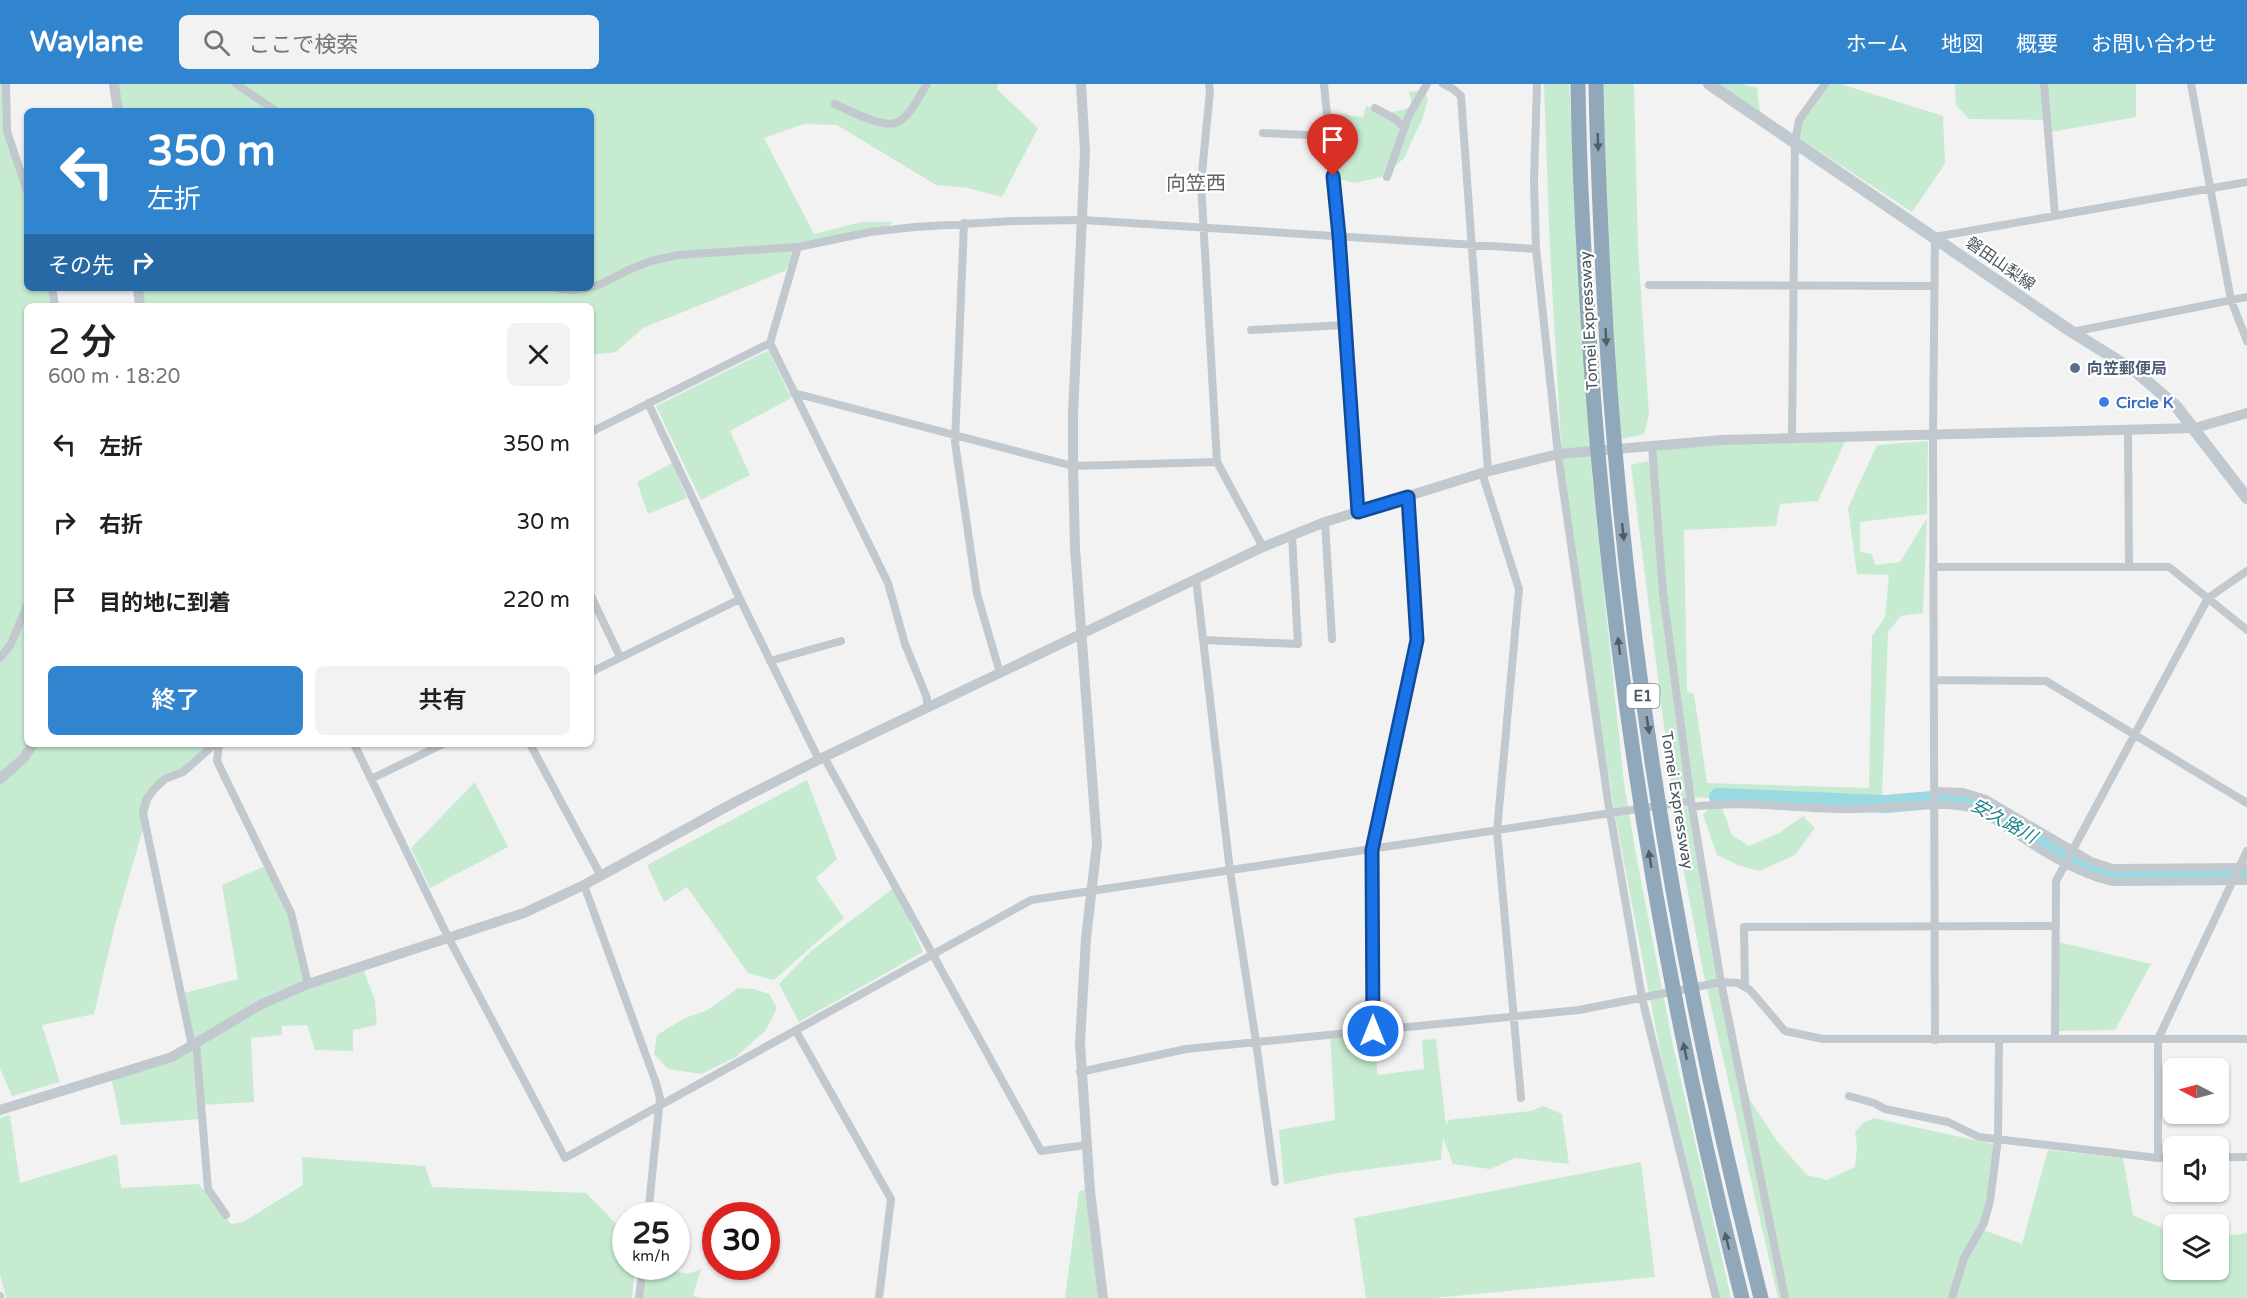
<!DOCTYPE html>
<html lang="ja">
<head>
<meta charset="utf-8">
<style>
  :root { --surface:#fff; --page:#f2f2f2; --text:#202124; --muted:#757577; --accent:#3184ce }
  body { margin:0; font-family:"Varela Round","Noto Sans JP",sans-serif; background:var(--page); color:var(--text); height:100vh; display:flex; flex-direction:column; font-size:22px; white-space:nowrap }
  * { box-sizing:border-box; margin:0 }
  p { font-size:20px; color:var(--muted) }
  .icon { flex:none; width:33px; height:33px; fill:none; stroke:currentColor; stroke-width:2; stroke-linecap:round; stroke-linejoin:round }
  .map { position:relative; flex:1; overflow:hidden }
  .sheet { position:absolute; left:24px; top:219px; width:570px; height:444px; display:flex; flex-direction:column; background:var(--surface); border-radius:9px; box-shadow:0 2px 4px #0004 }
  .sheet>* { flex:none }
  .hud { position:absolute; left:24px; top:24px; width:570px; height:183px; border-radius:9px; box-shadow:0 2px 4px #0004; background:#3184ce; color:#fff; overflow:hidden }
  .needle { width:39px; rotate:276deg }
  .tools { position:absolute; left:2163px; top:974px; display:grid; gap:12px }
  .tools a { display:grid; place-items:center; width:66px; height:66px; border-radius:9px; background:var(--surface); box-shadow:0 2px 4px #0004; font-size:30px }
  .speed { position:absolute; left:612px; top:1118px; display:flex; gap:12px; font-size:30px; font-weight:700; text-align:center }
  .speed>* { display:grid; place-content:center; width:78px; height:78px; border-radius:50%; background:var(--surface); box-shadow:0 2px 4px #0004; line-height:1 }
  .speed small { font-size:15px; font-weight:400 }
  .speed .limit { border:9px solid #d22; background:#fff; color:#111 }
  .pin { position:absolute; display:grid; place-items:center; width:51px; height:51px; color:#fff; margin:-62px -26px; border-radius:50% 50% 50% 0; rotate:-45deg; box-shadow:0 0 6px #0007 }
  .pin .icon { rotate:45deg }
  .me { position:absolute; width:66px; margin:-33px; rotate:0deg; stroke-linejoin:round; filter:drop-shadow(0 0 4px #0008) }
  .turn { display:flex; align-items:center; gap:21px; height:126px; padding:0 24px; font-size:27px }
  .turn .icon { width:78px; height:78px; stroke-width:2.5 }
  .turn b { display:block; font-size:42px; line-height:51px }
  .then { display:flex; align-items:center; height:57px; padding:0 24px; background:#0003; gap:12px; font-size:22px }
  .round { display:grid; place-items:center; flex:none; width:63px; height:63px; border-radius:9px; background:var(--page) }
  .head { display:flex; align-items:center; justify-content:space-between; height:102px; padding:0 24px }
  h1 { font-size:36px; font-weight:600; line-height:45px }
  .button { display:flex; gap:12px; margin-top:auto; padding:12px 24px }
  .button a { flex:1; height:69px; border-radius:9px; background:var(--accent); color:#fff; font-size:24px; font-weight:600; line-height:69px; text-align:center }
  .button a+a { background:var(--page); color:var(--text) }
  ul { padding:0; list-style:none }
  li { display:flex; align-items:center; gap:18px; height:78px; padding:0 24px }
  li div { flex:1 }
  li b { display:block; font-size:22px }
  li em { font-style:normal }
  header { display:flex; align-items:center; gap:36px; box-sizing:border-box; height:84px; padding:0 30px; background:var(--accent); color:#fff }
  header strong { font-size:28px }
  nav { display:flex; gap:33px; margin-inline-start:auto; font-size:21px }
  .search { width:420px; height:54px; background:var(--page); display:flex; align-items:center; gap:15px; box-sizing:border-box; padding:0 21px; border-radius:9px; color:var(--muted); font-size:22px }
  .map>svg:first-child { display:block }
</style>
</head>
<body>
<header>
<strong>Waylane</strong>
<div class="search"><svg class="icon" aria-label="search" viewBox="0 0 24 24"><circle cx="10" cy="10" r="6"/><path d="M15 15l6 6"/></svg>ここで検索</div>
<nav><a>ホーム</a><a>地図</a><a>概要</a><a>お問い合わせ</a></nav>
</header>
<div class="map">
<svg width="2247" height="1214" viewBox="0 0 2247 1214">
  <rect width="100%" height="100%" fill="#f3f2f2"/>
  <path fill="#c6ebd1" d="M 0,0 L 7,0 L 6,35 L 27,107 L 27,204 L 52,204 L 55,222 L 27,222 L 27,660 L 220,660 L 155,704 L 115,841 L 94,930 L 42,941 L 60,998 L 12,1012 L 0,984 Z
    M 114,0 L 998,0 L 997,5 L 1038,44 L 1002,113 L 968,104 L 936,101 L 837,41 L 804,40 L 764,54 L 814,150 L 861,138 L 893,138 L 884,146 L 801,163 L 785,187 L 643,244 L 616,268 L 591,271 L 591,222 L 140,222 L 138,204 L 591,204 L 591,27 L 118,27 Z
    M 1544,0 L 1569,0 L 1592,393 L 1624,699 L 1637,776 L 1674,966 L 1731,1214 L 1716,1214 L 1675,1045 L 1617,742 L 1572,467 L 1561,361 L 1550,167 Z
    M 1603,0 L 1634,0 L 1638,163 L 1649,331 L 1644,350 L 1621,355 L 1608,194 Z
    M 1711,0 L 1742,0 L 1757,4 L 1760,29 Z
    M 1829,0 L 1841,0 L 1943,32 L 1945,80 L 1912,128 L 1799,54 L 1801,34 Z
    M 1955,0 L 2044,0 L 2047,36 L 1969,35 L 1956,21 Z
    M 2045,0 L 2136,0 L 2136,33 L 2051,48 Z
    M 1424,6 L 1428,15 L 1423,33 L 1404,74 L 1385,92 L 1355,99 L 1340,95 L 1332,78 L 1335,39 L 1339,30 L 1363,33 L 1366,22 C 1386,30 1392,30 1412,22 L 1409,8 Z
    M 769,266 L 791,314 L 730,347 L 750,391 L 701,416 L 656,322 Z
    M 1847,353 L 1818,417 L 1780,420 L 1776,442 L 1684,446 L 1687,608 L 1694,610 L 1707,699 L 1869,704 L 1872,552 L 1885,533 L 1889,491 L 1857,490 L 1848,424 L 1877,361 L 1928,357 L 1927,430 L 1860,438 L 1860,468 L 1872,470 L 1875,481 L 1900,478 L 1927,434 L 1923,529 L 1901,532 L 1888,548 L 1882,714 L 1718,713 L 1732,751 L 1749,762 L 1779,749 L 1803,732 L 1815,744 L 1795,771 L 1759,787 L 1740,782 L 1717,771 L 1703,731 L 1717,714 L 1673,713 L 1631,381 L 1653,376 L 1658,361 Z
    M 672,379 L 687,414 L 648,430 L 637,398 Z
    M 807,696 L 837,775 L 816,794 L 844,834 L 774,896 L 748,889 L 687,803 L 664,818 L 647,781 Z
    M 475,698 L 508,763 L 430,804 L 411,764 Z
    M 1688,722 L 1715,888 L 1750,1016 L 1777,1057 L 1807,1091 L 1827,1096 L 1855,1083 L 1857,1062 L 1855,1048 L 1863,1039 L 1874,1034 L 1997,1061 L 1981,1145 L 2022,1160 L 2048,1066 L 2123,1074 L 2133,1131 L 2173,1149 L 2174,1185 L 2218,1185 L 2219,1153 L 2247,1149 L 2247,1214 L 1778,1214 L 1703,887 L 1672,725 Z
    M 267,781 L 291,829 L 307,896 L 276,916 L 362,882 L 375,916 L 377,941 L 353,946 L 353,967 L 315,966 L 307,941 L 282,942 L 282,951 L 251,954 L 254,1018 L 201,1021 L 196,959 L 177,911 L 238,895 L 222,801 Z
    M 895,803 L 923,868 L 799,938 L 779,900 L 811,867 Z
    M 2058,858 L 2151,880 L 2115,946 L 2059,947 Z
    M 738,904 L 754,905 L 769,910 L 777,924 L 766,946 L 736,973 L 701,990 L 668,985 L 654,970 L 657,951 L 685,934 L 708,926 Z
    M 1330,951 L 1373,952 L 1378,991 L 1424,985 L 1422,956 L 1436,955 L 1446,1041 L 1448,1036 L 1531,1027 L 1543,1022 L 1562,1030 L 1569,1080 L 1515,1074 L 1490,1085 L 1453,1080 L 1443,1054 L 1441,1076 L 1338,1089 L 1284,1100 L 1279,1046 L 1335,1036 Z
    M 192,962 L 200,1035 L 121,1041 L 111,992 Z
    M 10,1031 L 20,1099 L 117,1070 L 121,1104 L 199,1100 L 231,1140 L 243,1138 L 303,1101 L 302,1073 L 425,1082 L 432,1103 L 586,1109 L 625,1149 L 626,1182 L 635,1182 L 632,1214 L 6,1214 L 0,1190 L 0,1034 Z
    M 1641,1078 L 1655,1193 L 1434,1214 L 1366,1214 L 1354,1134 Z
    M 1085,1106 L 1098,1214 L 1065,1214 L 1079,1107 Z
    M 643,1182 L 654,1182 L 688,1190 L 701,1185 L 693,1211 L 700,1214 L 639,1214 Z"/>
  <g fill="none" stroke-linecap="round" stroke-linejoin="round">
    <path stroke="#99d9e2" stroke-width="18" d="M 1718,713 L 1885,720 L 1944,715 L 1966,715 L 1983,721 L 2099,789 L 2113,791 L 2247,791"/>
    <path stroke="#c1c9ce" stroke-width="8" d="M 6,0 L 7,47 L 27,107
      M 236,0 L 276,27
      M 1209,0 L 1210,7 L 1201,99 L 1217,378 L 1263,463
      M 1324,0 L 1339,152 L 1357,428
      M 1443,0 L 1453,5 L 1461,12 L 1488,387
      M 1537,0 L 1534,97 L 1536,165 L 1558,370 L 1608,717 L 1642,914 L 1716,1214
      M 2044,0 L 2055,131
      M 2191,0 L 2231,216 L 2247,257
      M 835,20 C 848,26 885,46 898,38 C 911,31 919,12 927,0
      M 1375,24 L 1395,35 L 1404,43
      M 1263,49 L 1329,52
      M 1387,93 L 1409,31 L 1427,0
      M 964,139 L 955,358 L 977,510 L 1000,589
      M 1649,201 L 1933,202
      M 591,203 L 599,201 L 628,186 L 651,177 L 678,171 L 798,163 L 870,148 L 915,143 L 1013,137 L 1083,136 L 1536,165
      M 52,204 L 55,222
      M 555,204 L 572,206 L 585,204
      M 1251,246 L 1345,241
      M 2072,248 L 2247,213
      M 770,259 L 888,499 L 905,560 L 927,614 L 927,623
      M 794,309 L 1073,382 L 1217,378
      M 648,319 L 740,515 L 819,676
      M 2128,346 L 2129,483
      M 591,348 L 770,259 L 798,163
      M 1792,354 L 1795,58 L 1799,36 L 1825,0
      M 1652,362 L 1663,509 L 1691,717 L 1721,898 L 1785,1214
      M 1482,389 L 1519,505 L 1497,747 L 1521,1014
      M 1325,438 L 1332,555
      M 1933,483 L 2169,483 L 2247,546
      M 1196,495 L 1230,787 L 1256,958 L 1275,1098
      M 591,512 L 620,573
      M 1203,556 L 1298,560 L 1292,451
      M 0,574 L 11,560 L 27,521
      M 770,577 L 841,557
      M 591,588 L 740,515
      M 1934,596 L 2046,597 L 2247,719
      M 219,660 L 217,677 L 291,829 L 308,900
      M 354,660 L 448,853 L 565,1074 L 1031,816 L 1691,717
      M 530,660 L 601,792
      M 824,673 L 1041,1067 L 1086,1061
      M 371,695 L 443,660
      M 1935,707 L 1963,708 L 1986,715 L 2091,777 L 2113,784 L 2247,783
      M 1692,723 C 1747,716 1795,725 1849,725 C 1891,725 1938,715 1979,726 C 2021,752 2064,787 2113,798 L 2247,797
      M 584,801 L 656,999 L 660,1014 L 648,1131
      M 1745,903 L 1744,843 L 2054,842
      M 796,947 L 891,1115 L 879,1214
      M 1373,947 L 1372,766 L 1417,556 L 1408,413
      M 2055,955 L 2056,797 L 2208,514 L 2247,487
      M 1935,956 L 1933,352 L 1935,153 L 2247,98
      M 196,959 L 208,1105 L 226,1131
      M 192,962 L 143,729 L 146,716 L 155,704 L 165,695 L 183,688 L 215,660
      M 1080,988 L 1186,965 L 1579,926 L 1721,898 L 1738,899 L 1750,906 L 1785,947 L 1823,955 L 2247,955
      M 1849,1012 L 1874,1019 L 1885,1025 L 1948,1038 L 1979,1053 L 2158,1074 L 2174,1074
      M 2218,1073 L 2247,1073
      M 2158,1074 L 2158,955 L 2247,767
      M 0,1212 L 0,1214
      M 639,1214 L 643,1182
      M 1952,1214 L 1964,1174 L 1984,1139 L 1990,1117 L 1998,1055 L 1999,956"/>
    <path stroke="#c1c9ce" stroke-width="10" d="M 114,0 L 118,27
      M 1081,0 L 1085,67 L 1073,330 L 1073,382 L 1075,464 L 1097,760 L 1086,854 L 1080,959 L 1090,1107 L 1103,1214
      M 138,204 L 140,222
      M 0,695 L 23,675 L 33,660
      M 0,1026 L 172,973 L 262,920 L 308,900 L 524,829 L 584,801 L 735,718 L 824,673 L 1263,463 L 1325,438 L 1482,389 L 1558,370 L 1722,356 L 2195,344 L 2247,329"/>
    <path stroke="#c0c9d0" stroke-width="12" d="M 1709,0 L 2072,248 L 2135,287 L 2176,322 L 2247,414"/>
    <path stroke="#90a8b9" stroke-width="15" d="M 1578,0 C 1579,78 1583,156 1588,234 C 1608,565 1661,893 1742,1214
      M 1596,0 C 1597,64 1600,128 1603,191 C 1620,536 1676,880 1761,1214"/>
  </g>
  <defs><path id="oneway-solid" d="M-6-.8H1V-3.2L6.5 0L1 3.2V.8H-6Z" transform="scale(1.5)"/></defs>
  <g fill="#525e65">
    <use href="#oneway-solid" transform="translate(1598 58) rotate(88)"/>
    <use href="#oneway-solid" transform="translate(1606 253) rotate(87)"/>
    <use href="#oneway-solid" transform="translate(1623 448) rotate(84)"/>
    <use href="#oneway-solid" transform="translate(1619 562) rotate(-97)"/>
    <use href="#oneway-solid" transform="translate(1648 641) rotate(81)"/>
    <use href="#oneway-solid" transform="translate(1650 775) rotate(-99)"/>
    <use href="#oneway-solid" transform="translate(1685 967) rotate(-102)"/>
    <use href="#oneway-solid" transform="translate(1727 1157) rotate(-104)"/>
  </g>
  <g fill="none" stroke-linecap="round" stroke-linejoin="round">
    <defs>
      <path id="route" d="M 1333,92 L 1339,152 L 1358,428 L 1408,413 L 1417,556 L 1372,766 L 1373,947"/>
    </defs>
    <use href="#route" stroke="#114b97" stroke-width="15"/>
    <use href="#route" stroke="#1a73e8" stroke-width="10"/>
  </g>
  <circle fill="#5c6f8a" stroke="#fff" stroke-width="2" cx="2075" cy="284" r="6"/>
  <circle fill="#3f7fe0" stroke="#fff" stroke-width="2" cx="2104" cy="318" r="6"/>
  <g text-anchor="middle" stroke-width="4.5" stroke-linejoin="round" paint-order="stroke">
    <rect fill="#fff" stroke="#81898d" stroke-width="1.5" x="1626.5" y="600" width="33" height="24" rx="4.5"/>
    <g font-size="15" font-weight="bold" fill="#4b565c">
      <text x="1643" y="617">E1</text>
    </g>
    <g font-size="16" fill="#4b565c" stroke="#fff">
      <text transform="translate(2001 179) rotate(35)" y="6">磐田山梨線</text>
      <text transform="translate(1588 237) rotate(-93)" y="6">Tomei Expressway</text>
      <text transform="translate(1678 716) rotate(81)" y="6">Tomei Expressway</text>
    </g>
    <g font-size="16" font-weight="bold" fill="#4e5e75" stroke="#fff" text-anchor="start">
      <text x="2087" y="290">向笠郵便局</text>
    </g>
    <g font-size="16" font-weight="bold" fill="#366cbe" stroke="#fff" text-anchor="start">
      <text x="2116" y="324">Circle K</text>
    </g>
    <g font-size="18" font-style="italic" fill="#1e818e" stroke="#fff">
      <text transform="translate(2004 737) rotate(29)" y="6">安久路川</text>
    </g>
    <g font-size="20" fill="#5f6265" stroke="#fff">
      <text x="1196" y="106">向笠西</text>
    </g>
  </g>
</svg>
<div class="tools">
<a><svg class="needle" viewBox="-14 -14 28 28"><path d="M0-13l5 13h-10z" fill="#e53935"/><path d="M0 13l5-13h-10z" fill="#757577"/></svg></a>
<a><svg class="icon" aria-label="sound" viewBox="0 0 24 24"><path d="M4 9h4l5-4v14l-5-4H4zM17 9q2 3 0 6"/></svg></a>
<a><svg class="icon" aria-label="layers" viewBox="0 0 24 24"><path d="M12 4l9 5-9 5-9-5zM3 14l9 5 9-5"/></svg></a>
</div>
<div class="speed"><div>25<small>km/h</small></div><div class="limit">30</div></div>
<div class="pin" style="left:1333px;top:92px;background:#d93025"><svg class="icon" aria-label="arrive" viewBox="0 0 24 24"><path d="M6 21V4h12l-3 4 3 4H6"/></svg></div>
<svg class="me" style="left:1373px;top:947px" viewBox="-20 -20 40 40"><circle r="17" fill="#1a73e8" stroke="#fff" stroke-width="3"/><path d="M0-11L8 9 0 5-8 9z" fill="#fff"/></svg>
<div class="hud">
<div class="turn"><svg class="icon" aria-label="left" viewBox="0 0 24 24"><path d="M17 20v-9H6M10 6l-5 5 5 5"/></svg><div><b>350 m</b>左折</div></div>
<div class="then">その先<svg class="icon" aria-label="right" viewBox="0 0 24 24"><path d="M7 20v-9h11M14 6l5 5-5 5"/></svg></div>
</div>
<section class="sheet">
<div class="head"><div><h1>2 分</h1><p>600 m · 18:20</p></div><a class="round"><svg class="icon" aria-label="close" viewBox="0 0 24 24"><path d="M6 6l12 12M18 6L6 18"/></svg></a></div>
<ul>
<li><svg class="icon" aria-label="left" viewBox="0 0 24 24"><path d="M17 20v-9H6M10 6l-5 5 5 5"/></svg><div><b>左折</b></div><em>350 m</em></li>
<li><svg class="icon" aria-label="right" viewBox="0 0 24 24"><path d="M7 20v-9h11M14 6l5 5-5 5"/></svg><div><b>右折</b></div><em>30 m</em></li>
<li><svg class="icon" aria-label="arrive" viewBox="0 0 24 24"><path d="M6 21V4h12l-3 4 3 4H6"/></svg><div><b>目的地に到着</b></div><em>220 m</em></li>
</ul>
<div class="button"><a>終了</a><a>共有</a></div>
</section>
</div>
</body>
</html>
